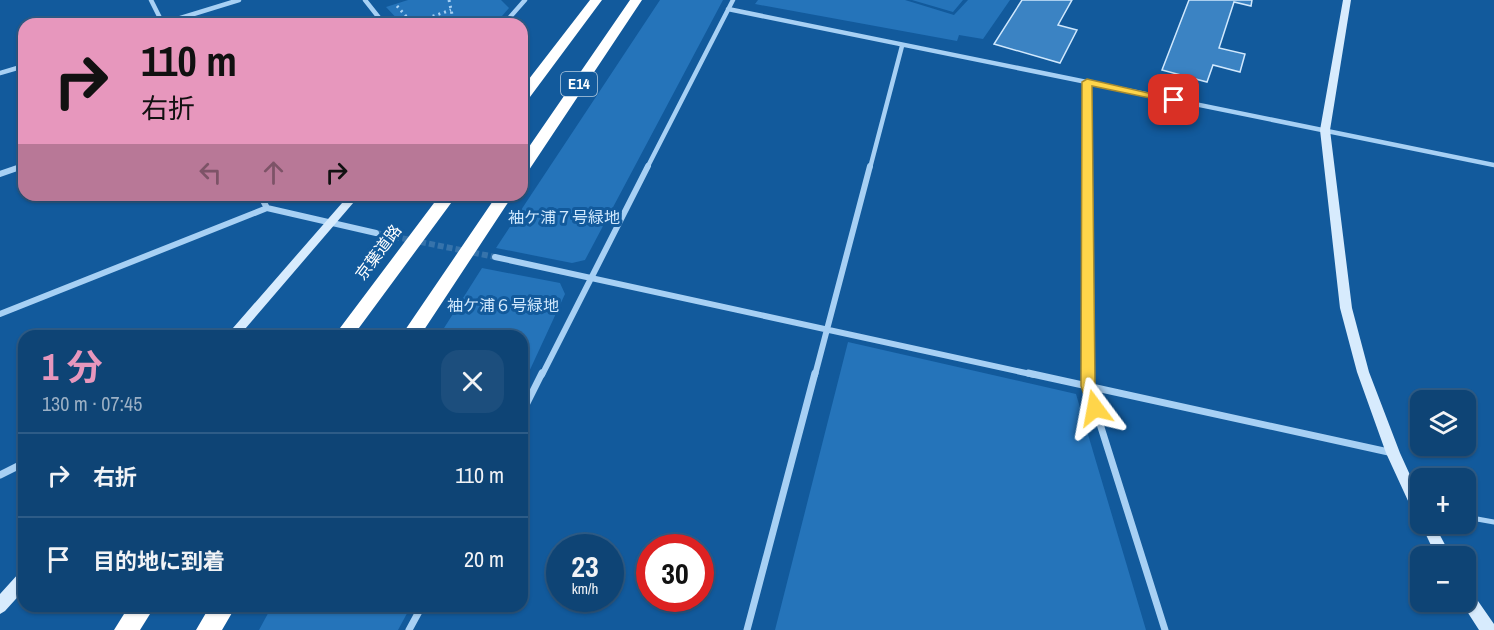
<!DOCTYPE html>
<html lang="ja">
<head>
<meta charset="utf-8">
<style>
  :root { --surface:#0e4475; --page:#1c4e7d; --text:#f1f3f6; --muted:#9bb0c5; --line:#2e5c87; --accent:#e797bd }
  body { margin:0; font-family:"Archivo Narrow","Noto Sans JP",sans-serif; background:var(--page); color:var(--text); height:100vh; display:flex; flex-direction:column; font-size:22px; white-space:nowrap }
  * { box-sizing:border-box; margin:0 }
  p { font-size:20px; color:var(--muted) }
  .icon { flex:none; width:33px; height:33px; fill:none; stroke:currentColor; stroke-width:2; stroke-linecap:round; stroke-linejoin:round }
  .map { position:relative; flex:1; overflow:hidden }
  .panel { position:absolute; left:18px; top:330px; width:510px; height:282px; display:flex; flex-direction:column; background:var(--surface); border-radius:18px; box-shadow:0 2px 4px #0004,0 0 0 2px var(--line) }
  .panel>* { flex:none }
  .top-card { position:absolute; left:18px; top:18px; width:510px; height:183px; border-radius:18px; box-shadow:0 2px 4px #0004,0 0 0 2px var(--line); background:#e797bd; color:#111; overflow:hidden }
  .controls { position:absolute; left:1410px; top:390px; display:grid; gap:12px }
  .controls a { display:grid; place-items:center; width:66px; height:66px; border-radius:12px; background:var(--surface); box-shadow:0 2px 4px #0004,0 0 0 2px var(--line); font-size:30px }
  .speed { position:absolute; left:546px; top:534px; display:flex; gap:12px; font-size:30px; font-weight:700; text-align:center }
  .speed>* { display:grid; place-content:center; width:78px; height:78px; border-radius:50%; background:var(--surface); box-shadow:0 2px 4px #0004,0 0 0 2px var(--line); line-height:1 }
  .speed small { font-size:15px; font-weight:400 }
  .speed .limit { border:9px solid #d22; background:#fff; color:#111 }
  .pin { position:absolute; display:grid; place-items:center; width:51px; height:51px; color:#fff; margin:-26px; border-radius:12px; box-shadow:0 3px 9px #0006 }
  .me { position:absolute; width:66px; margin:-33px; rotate:347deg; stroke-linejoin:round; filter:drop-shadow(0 0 4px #0008) }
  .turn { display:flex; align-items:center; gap:21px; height:126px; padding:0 24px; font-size:27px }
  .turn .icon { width:78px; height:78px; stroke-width:2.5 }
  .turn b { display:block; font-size:42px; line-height:51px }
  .lanes { display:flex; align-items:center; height:57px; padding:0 24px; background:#0003; justify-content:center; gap:30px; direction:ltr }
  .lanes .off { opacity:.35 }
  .round { display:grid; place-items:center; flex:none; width:63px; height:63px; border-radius:18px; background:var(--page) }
  .overview { display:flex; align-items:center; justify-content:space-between; height:102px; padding:0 24px }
  h1 { font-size:36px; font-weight:700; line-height:45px; color:var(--accent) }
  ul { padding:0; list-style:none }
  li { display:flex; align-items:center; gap:18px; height:84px; padding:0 24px; border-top:2px solid var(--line) }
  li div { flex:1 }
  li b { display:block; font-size:22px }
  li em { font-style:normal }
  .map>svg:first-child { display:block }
</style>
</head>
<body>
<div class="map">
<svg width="1494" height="630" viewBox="0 0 1494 630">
  <rect width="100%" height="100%" fill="#125a9c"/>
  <path fill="#2574ba" d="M 408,0 L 501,0 L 509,8 L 495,24 L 402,24 L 386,7 Z
    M 660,0 L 723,0 L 585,260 L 572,263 L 496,248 Z
    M 758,0 L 905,0 L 954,15 L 968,0 L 1010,0 L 983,39 L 959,35 L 957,41 L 755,4 Z
    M 912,0 L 963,0 L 953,12 Z
    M 482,268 L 560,283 L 565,294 L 522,387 L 522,336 L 439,336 Z
    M 848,342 L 1076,394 L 1146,630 L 775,630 Z
    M 272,606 L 411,606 L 398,630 L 259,630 Z"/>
  <path fill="#3b83c3" stroke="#d0e8fd" stroke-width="1.5" d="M 1022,0 L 1072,0 L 1058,25 L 1077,30 L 1060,63 L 994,44 Z
    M 1189,0 L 1252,0 L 1251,6 L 1234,2 L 1219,48 L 1245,54 L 1240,72 L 1213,65 L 1207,82 L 1162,70 Z"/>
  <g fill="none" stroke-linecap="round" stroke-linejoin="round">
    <path stroke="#3673ab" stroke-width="6" stroke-dasharray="6 3" stroke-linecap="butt" d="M 376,233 L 495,257"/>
    <path stroke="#a7d0f4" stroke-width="3" stroke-dasharray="2 4" stroke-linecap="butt" d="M 449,0 L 454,24
      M 397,6 L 412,23
      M 410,24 L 451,10"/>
    <path stroke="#a7d0f4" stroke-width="5" d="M 1466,517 L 1494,522"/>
    <path stroke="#a7d0f4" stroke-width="4.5" d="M 151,0 L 163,24
      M 365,0 L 384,24
      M 728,9 L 1494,165
      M 161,24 L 239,0
      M 504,24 L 525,0
      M 0,73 L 24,66
      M 1087,82 L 1087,168
      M 18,168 L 24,166
      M 647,168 L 733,0
      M 870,168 L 902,46"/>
    <path stroke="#a7d0f4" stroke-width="6" d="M 1087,166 L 1088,375
      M 0,174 L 23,166
      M 260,195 L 267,208
      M 495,257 L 1035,375
      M 0,314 L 267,208 L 376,233
      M 542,375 L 648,166
      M 815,375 L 870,166"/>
    <path stroke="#a7d0f4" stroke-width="7" d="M 1028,373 L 1393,453
      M 1088,373 L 1088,386 L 1165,630
      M 522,413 L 542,373
      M 0,475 L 24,463
      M 409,630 L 422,606
      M 747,630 L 815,373"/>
    <path fill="#d7ebfd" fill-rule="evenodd" d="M 1343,0 L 1351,0 L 1330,130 L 1352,308 L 1369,372 L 1400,453 L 1420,497 L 1420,518 L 1415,516 L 1386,453 L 1357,372 L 1340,308 L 1320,130 Z
      M 349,195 L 360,195 L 239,336 L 226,336 Z
      M 1420,522 L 1434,524 L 1451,556 L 1436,556 Z
      M 24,571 L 24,590 L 5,611 L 0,614 L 0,594 L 19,573 Z
      M 1466,588 L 1471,591 L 1494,624 L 1494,630 L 1479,630 L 1461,602 L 1466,602 Z"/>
    <path fill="#fff" fill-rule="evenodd" d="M 590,0 L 602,0 L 527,101 L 522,102 L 522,88 Z
      M 630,0 L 642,0 L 527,173 L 522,174 L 522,157 Z
      M 440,195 L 457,195 L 353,336 L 334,336 Z
      M 497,195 L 513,195 L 420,336 L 401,336 Z
      M 129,606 L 155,606 L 140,630 L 114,630 Z
      M 210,606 L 236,606 L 222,630 L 196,630 Z"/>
  </g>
  <path fill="#ffd54a" stroke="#a68a30" stroke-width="1.5" d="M 1087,79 L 1179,100 L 1174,103 L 1092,86 L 1095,386 L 1102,408 L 1095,415 L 1090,413 L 1081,386 L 1082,82 Z"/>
  <g text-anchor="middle" stroke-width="6" stroke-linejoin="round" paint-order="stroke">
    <rect fill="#125a9c" stroke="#b8cee1" stroke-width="1.5" x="561" y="72" width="36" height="24" rx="4.5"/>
    <g font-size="15" font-weight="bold" fill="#fff">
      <text x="579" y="89">E14</text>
    </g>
    <g font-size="16" fill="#d0e8fd" stroke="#125a9c">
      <text x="564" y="223">袖ケ浦７号緑地</text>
      <text x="503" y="311">袖ケ浦６号緑地</text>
    </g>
    <g font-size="16" fill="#fff" stroke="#125a9c">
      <text transform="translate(378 252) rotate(-53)" y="6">京葉道路</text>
    </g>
  </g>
</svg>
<div class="controls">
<a><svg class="icon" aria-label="layers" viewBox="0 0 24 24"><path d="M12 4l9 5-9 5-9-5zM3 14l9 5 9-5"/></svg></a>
<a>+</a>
<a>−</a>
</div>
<div class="speed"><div>23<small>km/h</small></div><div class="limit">30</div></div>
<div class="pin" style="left:1174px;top:100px;background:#d93025"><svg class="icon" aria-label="arrive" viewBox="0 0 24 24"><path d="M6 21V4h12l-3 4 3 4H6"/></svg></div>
<svg class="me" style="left:1095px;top:408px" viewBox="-20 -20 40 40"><path d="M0-17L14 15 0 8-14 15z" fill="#ffd54a" stroke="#fff" stroke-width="4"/></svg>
<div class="top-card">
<div class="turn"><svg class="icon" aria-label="right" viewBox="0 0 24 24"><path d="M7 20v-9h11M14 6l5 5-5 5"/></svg><div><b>110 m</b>右折</div></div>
<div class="lanes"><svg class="icon off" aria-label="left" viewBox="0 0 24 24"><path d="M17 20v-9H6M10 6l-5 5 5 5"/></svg><svg class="icon off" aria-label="ahead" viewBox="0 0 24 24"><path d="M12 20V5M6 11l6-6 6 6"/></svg><svg class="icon" aria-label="right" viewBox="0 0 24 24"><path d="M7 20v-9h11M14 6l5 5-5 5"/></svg></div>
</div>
<section class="panel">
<div class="overview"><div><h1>1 分</h1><p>130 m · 07:45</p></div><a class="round"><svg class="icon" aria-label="close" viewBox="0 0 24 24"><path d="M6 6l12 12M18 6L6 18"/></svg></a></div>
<ul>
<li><svg class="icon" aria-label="right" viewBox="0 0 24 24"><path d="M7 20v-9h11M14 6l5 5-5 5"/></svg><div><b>右折</b></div><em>110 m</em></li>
<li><svg class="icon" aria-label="arrive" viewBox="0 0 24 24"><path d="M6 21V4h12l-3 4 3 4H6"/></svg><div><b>目的地に到着</b></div><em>20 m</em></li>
</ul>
</section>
</div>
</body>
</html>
